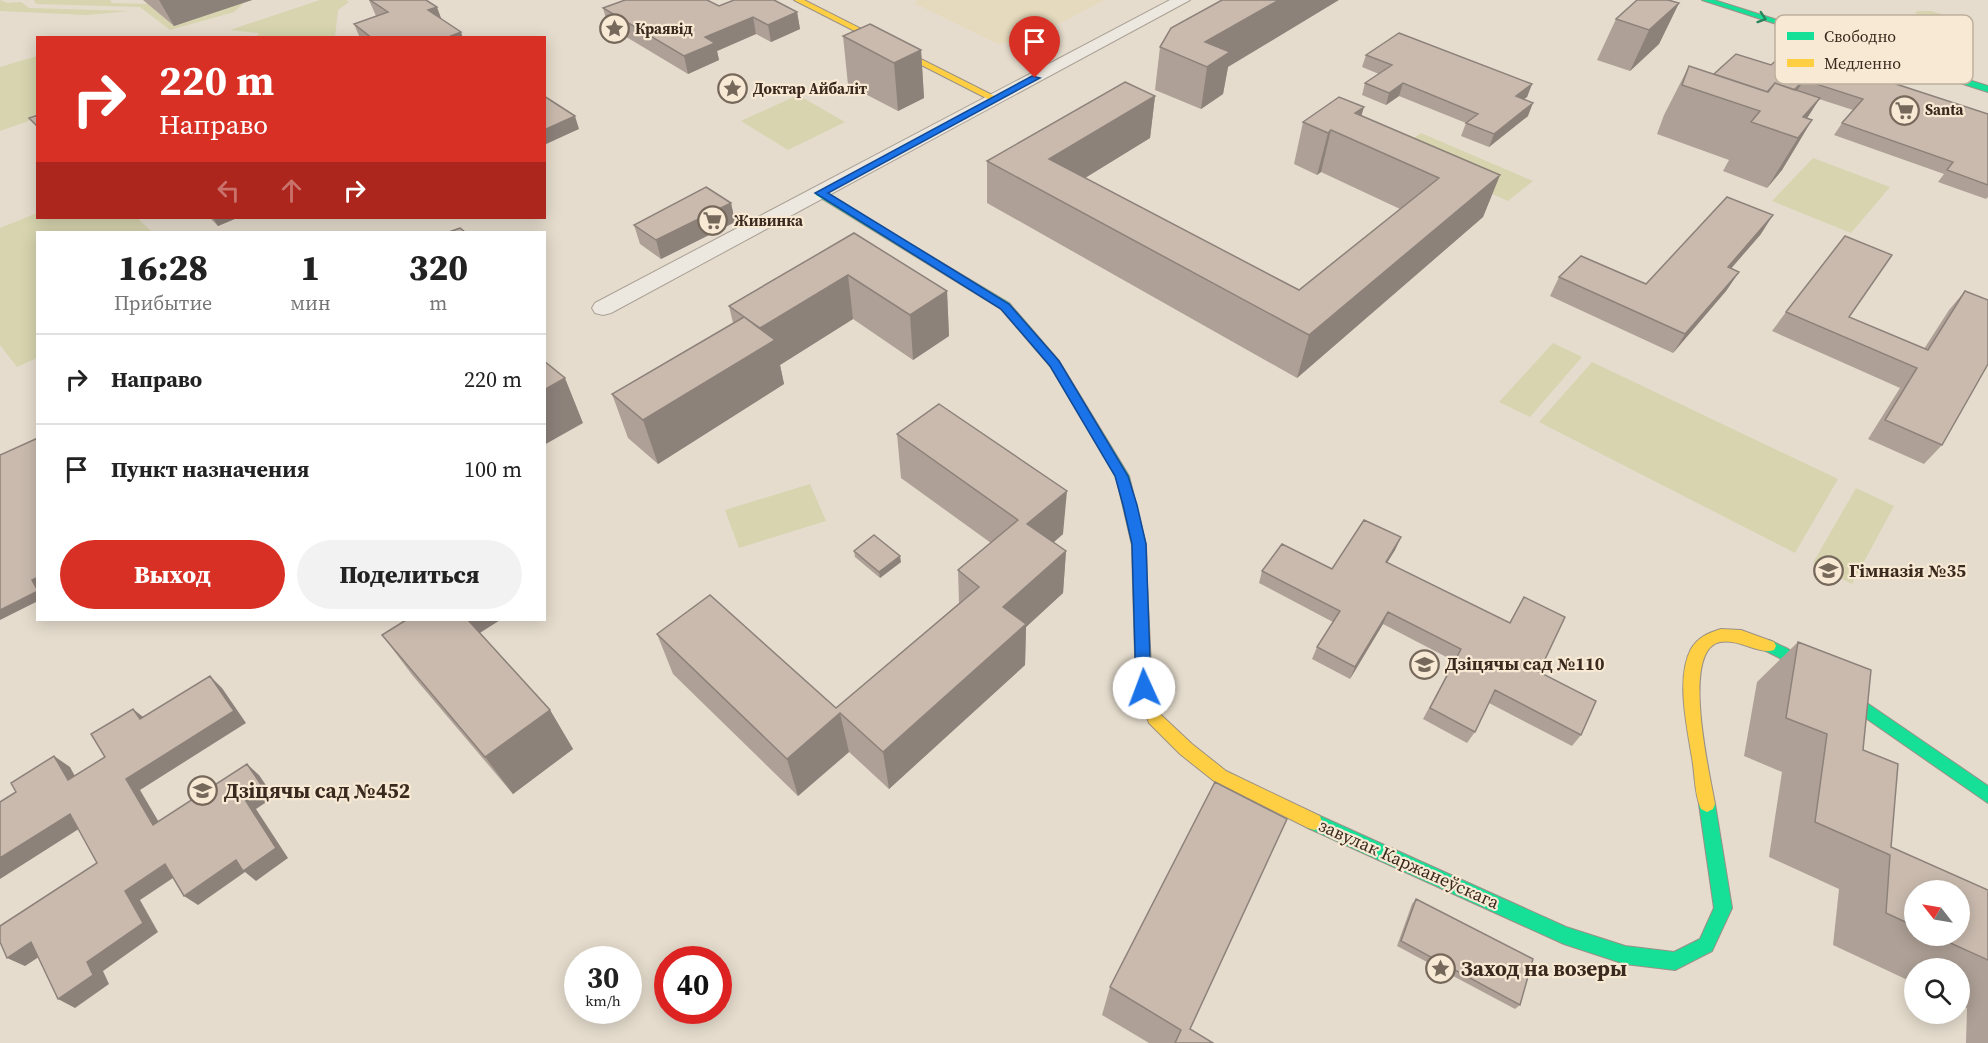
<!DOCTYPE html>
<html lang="ru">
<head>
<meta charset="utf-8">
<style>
  :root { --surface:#fff; --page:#f2f2f2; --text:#222; --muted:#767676; --line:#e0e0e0; --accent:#d93025 }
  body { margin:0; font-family:"Source Serif 4",serif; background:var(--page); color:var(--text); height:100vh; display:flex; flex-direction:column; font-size:22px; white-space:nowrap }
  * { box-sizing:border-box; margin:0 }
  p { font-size:20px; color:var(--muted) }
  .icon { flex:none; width:33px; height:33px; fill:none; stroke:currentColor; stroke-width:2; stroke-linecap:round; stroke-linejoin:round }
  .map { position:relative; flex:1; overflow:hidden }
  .drawer { position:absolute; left:36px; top:231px; width:510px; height:390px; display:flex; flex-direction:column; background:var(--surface); border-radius:0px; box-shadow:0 3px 15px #0003 }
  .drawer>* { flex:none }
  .hud { position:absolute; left:36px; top:36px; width:510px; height:183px; border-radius:0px; box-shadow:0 3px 15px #0003; background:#d93025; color:#fff; overflow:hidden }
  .needle { width:39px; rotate:301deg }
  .buttons { position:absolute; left:1904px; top:880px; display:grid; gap:12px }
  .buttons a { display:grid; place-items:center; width:66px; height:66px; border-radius:50%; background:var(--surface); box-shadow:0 3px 15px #0003; font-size:30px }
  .speed { position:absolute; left:564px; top:946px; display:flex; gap:12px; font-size:30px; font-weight:700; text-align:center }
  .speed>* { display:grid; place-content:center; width:78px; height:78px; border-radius:50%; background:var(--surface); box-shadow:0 3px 15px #0003; line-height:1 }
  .speed small { font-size:15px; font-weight:400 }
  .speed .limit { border:9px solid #d22; background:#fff; color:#111 }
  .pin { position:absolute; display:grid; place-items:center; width:51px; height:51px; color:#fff; margin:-62px -26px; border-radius:50% 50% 50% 0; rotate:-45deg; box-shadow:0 0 6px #0007 }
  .pin .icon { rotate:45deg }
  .me { position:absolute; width:66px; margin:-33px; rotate:358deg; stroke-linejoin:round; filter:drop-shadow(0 0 4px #0008) }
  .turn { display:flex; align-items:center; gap:21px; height:126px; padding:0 24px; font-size:27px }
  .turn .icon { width:78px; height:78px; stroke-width:2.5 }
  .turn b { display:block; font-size:42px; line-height:51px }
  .lanes { display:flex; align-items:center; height:57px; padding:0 24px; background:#0003; justify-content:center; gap:30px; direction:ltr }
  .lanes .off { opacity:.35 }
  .eta { display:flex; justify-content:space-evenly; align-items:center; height:102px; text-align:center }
  .eta b { font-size:36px; font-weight:800; line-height:42px }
  .cta { display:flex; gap:12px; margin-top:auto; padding:12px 24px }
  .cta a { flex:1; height:69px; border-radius:36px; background:var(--accent); color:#fff; font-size:24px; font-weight:800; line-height:69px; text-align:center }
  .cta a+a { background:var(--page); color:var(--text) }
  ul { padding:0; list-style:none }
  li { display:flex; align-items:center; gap:18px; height:90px; padding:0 24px; border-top:2px solid var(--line) }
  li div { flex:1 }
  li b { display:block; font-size:22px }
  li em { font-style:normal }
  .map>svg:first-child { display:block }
</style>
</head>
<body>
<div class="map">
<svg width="1988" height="1043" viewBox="0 0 1988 1043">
  <rect width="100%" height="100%" fill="#e5dccd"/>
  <path fill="#e5dabd" d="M 918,0 L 1104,0 L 1027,41 L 998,44 L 914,3 Z"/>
  <path fill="#d7d4af" d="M 0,0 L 8,3 L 21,2 L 29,8 L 130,11 L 87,15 L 0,11 Z
    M 34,0 L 110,0 L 112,3 L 148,4 L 174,26 L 240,0 L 243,4 L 234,12 L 170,30 L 140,7 L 36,4 Z
    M 320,0 L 346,0 L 349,2 L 338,10 L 335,37 L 256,37 L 259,33 L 230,30 Z
    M 1919,11 L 1931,11 L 1967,21 C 1952,23 1922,30 1915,12 Z
    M 37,56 L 37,118 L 0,131 L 0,67 Z
    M 798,95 L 845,122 L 788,150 L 741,121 Z
    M 1421,133 L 1533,181 L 1508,201 L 1396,151 Z
    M 1813,158 L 1890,187 L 1851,233 L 1772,201 Z
    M 37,213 L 38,218 L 137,218 L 152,232 L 38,232 L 37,358 L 17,367 L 0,345 L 0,228 Z
    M 1553,343 L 1582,357 L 1530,417 L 1499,402 Z
    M 1592,362 L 1838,479 L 1795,553 L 1539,422 Z
    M 810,484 L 826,521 L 739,548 L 725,510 Z
    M 1856,488 L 1894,506 L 1852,584 L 1813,563 Z"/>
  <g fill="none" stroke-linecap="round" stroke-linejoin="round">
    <defs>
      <path id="street" d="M 1170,0 L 1190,0 L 611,313 L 603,315 L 595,313 L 592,308 L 595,303 Z"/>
      <path id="fast" d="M 1702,0 L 1714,0 L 1988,86 L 1988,92 Z
        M 820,190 L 1009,303 L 1059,361 L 1129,476 L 1146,545 L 1147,584 L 1145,588 L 1135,588 L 1133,584 L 1132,545 L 1116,476 L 1051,367 L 1001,309 L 816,195 L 815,193 Z
        M 1769,640 L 1788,649 L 1988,786 L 1988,803 L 1778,657 L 1764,650 L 1762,646 L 1764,642 Z
        M 1707,796 L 1713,799 L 1715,804 L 1732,908 L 1712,951 L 1675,970 L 1625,964 L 1564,944 L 1308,828 L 1306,822 L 1308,816 L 1314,814 L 1320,816 L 1566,927 L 1625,946 L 1674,952 L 1700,939 L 1714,908 L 1699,804 L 1701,799 Z"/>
      <path id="slow" d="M 794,0 L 804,0 L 1000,99 L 992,101 Z
        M 1140,578 L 1145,580 L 1147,584 L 1152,688 L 1160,714 L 1192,744 L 1226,771 L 1320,816 L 1322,822 L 1320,828 L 1314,830 L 1308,828 L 1214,781 L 1180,754 L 1149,723 L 1136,688 L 1133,584 L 1135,580 Z
        M 1721,629 L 1741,630 L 1774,642 L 1776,646 L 1774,650 C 1760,655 1738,638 1720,642 C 1680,650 1710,775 1715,804 L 1713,809 L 1707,812 L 1701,809 C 1695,796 1695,779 1693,764 C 1688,731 1675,679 1691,649 C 1698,637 1708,633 1721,629 Z"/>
    </defs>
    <use href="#street" stroke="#aaa196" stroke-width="2"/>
    <use href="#fast" stroke="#9a9186" stroke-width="2"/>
    <use href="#slow" stroke="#9a9186" stroke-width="2"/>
    <use href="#street" fill="#ede8df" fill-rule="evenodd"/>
    <use href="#fast" fill="#16e098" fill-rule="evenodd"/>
    <use href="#slow" fill="#ffcf43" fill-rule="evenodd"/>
  </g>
  <path fill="#aea096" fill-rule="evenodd" d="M 143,0 L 252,0 L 174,26 Z
    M 369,0 L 426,0 L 441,19 L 463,38 L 360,38 L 354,24 L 376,16 Z
    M 1679,3 L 1659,44 L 1630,71 L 1597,60 L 1616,19 Z
    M 719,6 L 797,12 L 800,29 L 771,42 L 756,34 L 717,51 L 719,60 L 688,74 L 608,26 L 603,8 Z
    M 843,36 L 921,50 L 924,98 L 898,111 L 848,85 Z
    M 1160,47 L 1228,67 L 1223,94 L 1201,109 L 1155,90 Z
    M 1366,55 L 1532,84 L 1527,97 L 1523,99 L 1528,116 L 1489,147 L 1461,136 L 1466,123 L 1399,96 L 1386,105 L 1362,95 L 1365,83 L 1379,74 L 1362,67 Z
    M 1771,65 L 1901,77 L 1897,84 L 1988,114 L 1988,197 L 1986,199 L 1938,182 L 1944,174 L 1834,135 L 1842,123 L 1853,110 L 1819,99 L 1807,118 L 1812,120 L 1782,170 L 1767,188 L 1723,171 L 1729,160 L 1657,134 L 1664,115 L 1689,66 L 1714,74 Z
    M 1155,96 L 1150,138 L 1085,178 L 1299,290 L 1400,209 L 1321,172 L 1317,175 L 1294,164 L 1303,122 L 1361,116 L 1500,175 L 1483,217 L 1297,378 L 987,203 L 987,161 Z
    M 731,203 L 735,222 L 661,259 L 640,244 L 634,225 Z
    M 210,218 L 237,218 L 218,226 Z
    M 854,233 L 947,291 L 949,336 L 913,360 L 853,319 L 780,365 L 784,384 L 658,464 L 628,438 L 612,394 L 733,323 L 729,306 Z
    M 1761,234 L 1731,268 L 1739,272 L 1726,291 L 1673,353 L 1550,296 L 1559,277 L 1646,284 Z
    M 1965,291 L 1942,445 L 1924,464 L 1868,439 L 1900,388 L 1772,331 L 1786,312 L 1849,317 L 1924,349 L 1949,310 Z
    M 897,434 L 1063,534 L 1054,542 L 1066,551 L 1063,593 L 1026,627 L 1025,665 L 889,789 L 849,752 L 798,796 L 673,674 L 657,634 L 836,708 L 959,603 L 958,570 L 991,543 L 901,478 Z
    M 1401,537 L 1395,550 L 1387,563 L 1509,623 L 1524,597 L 1539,672 L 1581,735 L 1572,746 L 1489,703 L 1475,732 L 1467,743 L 1423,719 L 1454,661 L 1383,624 L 1350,679 L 1312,659 L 1317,647 L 1333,622 L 1259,583 L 1262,571 L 1332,569 Z
    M 854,551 L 901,562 L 880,578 L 855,557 Z
    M 500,620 L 480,633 L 550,710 L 573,749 L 513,794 L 413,676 L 382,635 Z
    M 1798,642 L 1863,750 L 1891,847 L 1988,890 L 1988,1043 L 1966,1043 L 1967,1008 L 1959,1004 L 1959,969 L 1914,969 L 1914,983 L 1833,945 L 1839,889 L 1769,857 L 1782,772 L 1744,756 L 1757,682 ZM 1914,891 L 1959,936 L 1914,936 Z
    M 1416,899 L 1520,1005 L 1515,1009 L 1397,946 L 1412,904 Z
    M 1110,987 L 1190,1029 L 1213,1043 L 1149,1043 L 1102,1015 Z"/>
  <path fill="#8d827a" d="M 159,0 L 252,0 L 174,26 Z
    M 1279,0 L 1339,0 L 1228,67 L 1223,94 L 1201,109 L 1207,67 L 1205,42 Z
    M 1679,3 L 1659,44 L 1630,71 L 1649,30 Z
    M 437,7 L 448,37 L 461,32 L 463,38 L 439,38 L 428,10 Z
    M 797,12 L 800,29 L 771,42 L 768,25 Z
    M 753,17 L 756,34 L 717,51 L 719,60 L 688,74 L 684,56 L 705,37 Z
    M 921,50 L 924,98 L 898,111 L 894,63 Z
    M 1804,80 L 1797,91 L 1786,98 Z
    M 1403,83 L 1399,96 L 1386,105 L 1389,93 Z
    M 1532,84 L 1527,97 L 1511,109 L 1516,96 Z
    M 1155,96 L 1150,138 L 1054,197 L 1049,159 Z
    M 1820,98 L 1795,137 L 1803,117 Z
    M 1533,103 L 1528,116 L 1489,147 L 1494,134 Z
    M 1364,107 L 1354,140 L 1355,113 Z
    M 575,116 L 579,129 L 544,145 L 544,130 Z
    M 1812,120 L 1782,170 L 1767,188 L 1798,138 Z
    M 1331,130 L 1321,172 L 1317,175 L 1328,133 Z
    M 1500,175 L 1483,217 L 1297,378 L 1309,335 Z
    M 731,203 L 735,222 L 661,259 L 656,240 Z
    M 1773,215 L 1761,234 L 1716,286 L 1728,267 Z
    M 213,218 L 237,218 L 218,226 Z
    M 1739,272 L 1726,291 L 1673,353 L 1685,334 Z
    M 848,275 L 853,319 L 780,365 L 784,384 L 658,464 L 643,420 L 760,328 Z
    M 947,291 L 949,336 L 913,360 L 910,315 Z
    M 565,378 L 583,423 L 544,445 L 544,390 Z
    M 1067,491 L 1063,534 L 1026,566 L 1027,524 Z
    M 1401,537 L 1395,550 L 1380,574 L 1386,562 Z
    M 1066,551 L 1063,593 L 1026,627 L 1025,665 L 889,789 L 883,752 L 1003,607 Z
    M 900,556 L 901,562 L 880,578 L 879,572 Z
    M 38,577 L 38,590 L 32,580 Z
    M 38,591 L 38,601 L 0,620 L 0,610 Z
    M 1388,612 L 1383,624 L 1350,679 L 1355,667 Z
    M 462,620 L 500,620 L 473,637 Z
    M 210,676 L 222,688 L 246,723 L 140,790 L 167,836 L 153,825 L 126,779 Z
    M 133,709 L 147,720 L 140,719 Z
    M 550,710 L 573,749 L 513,794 L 485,757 Z
    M 840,713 L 849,752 L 798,796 L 787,759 Z
    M 54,756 L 70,767 L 83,791 L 68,780 Z
    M 247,764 L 259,775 L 274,797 L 256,809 L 288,858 L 256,881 L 245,872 L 198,905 L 184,896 L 244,798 Z
    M 70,814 L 85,825 L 0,879 L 0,858 Z
    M 165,864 L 179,874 L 140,900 L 158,932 L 103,971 L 109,984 L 75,1008 L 58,999 L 87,962 L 125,891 Z
    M 31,942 L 48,951 L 25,966 L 7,958 Z"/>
  <path fill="#cabaae" stroke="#8d827a" stroke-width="1.5" d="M 370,0 L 426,0 L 437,7 L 428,10 L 461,32 L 446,38 L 372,38 L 354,24 L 388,12 Z
    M 625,0 L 707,0 L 719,6 L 734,0 L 774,0 L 797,12 L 768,25 L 753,17 L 705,37 L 715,43 L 684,56 L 603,8 Z
    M 1222,0 L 1279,0 L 1205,42 L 1230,52 L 1207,67 L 1160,47 L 1171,28 Z
    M 1637,0 L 1668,0 L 1679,3 L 1649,30 L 1616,19 Z
    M 870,24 L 921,50 L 894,63 L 843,36 Z
    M 1399,33 L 1532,84 L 1516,96 L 1533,103 L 1494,134 L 1466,123 L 1478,114 L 1403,83 L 1389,93 L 1365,83 L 1392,65 L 1366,55 Z
    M 1795,43 L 1901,77 L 1896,84 L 1988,114 L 1988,185 L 1947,170 L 1953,162 L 1842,123 L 1863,99 L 1804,80 L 1794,90 L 1775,83 L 1768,92 L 1714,74 L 1736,54 L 1771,65 Z
    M 1689,66 L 1767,92 L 1775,83 L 1820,98 L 1803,117 L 1812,120 L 1798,138 L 1751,122 L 1760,111 L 1682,85 Z
    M 1125,82 L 1155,96 L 1049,159 L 1299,290 L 1439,178 L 1331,130 L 1328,133 L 1303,122 L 1339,97 L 1364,107 L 1355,113 L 1500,175 L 1309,335 L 987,161 Z
    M 544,96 L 575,116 L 544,130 Z
    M 38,115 L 38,127 L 29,118 Z
    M 706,187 L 731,203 L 656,240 L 634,225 Z
    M 1727,197 L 1773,215 L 1728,267 L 1739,272 L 1685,334 L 1559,277 L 1581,256 L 1646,284 Z
    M 460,228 L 465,232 L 449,232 Z
    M 854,233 L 947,291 L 910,315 L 848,275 L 760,328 L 729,306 Z
    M 1845,236 L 1892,255 L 1849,317 L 1928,350 L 1965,291 L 1988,300 L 1988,364 L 1942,445 L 1885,420 L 1917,368 L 1786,312 Z
    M 744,317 L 775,340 L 643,420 L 612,394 Z
    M 544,361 L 565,378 L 544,390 Z
    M 939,404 L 1067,491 L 1027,524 L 1066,551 L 1003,607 L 1026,624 L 883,752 L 840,713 L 787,759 L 657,634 L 710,595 L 836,708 L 979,587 L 958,570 L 1018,520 L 897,434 Z
    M 38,438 L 38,577 L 32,580 L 38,591 L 0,610 L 0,455 Z
    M 1364,520 L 1401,537 L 1386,562 L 1510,623 L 1524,597 L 1565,617 L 1539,672 L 1596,701 L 1581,735 L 1495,690 L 1475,732 L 1430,708 L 1461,649 L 1388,612 L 1355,667 L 1317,647 L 1340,611 L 1262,571 L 1282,544 L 1332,569 Z
    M 874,535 L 900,556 L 879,572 L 854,551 Z
    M 406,620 L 468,620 L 550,710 L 485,757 L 382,635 Z
    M 1798,642 L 1871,670 L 1863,750 L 1898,764 L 1891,847 L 1988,890 L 1988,960 L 1935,936 L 1959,936 L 1959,891 L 1914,891 L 1914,926 L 1886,913 L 1890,855 L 1815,822 L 1827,734 L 1786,718 Z
    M 210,676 L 234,711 L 126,779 L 153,825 L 247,764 L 262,786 L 244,798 L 276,848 L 243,871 L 236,860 L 184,896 L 165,864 L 125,891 L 143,923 L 87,962 L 93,975 L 58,999 L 31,942 L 7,958 L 0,942 L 0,926 L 97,863 L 70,814 L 0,858 L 0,802 L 16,792 L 11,783 L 54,756 L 68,780 L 105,757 L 91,734 L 133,709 L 140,719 Z
    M 1215,782 L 1287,819 L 1190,1029 L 1213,1043 L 1175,1043 L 1181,1030 L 1110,987 Z
    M 1416,899 L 1533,959 L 1520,1005 L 1401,941 Z"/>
  <defs><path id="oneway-chevron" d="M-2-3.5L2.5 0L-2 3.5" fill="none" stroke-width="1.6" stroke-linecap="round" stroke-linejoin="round" transform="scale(1.5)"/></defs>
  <use stroke="#28845b" href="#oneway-chevron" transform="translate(1762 18) rotate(18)"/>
  <path fill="#1a73e8" stroke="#114b97" stroke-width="1.5" d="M 1032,76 L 1040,78 L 828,193 L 1009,304 L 1059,361 L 1128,476 L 1137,505 L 1146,544 L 1151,688 L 1149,693 L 1144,695 L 1138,693 L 1136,688 L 1132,544 L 1123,505 L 1115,476 L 1050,366 L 1001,309 L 815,193 Z"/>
  <defs>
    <symbol id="sight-ring" viewBox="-11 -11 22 22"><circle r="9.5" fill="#f7e9d3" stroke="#76685b" stroke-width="1.5"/><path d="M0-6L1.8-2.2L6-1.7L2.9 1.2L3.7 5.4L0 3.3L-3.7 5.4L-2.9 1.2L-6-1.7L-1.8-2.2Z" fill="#76685b"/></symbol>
    <symbol id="supermarket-ring" viewBox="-11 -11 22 22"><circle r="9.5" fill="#f7e9d3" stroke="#76685b" stroke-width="1.5"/><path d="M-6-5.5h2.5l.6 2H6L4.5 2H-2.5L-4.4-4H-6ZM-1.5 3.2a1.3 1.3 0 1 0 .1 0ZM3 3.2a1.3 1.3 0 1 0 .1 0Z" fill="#76685b"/></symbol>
    <symbol id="school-ring" viewBox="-11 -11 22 22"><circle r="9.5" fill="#f7e9d3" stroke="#76685b" stroke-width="1.5"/><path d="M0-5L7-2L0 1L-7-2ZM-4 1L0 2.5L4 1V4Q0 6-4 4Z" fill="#76685b"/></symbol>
  </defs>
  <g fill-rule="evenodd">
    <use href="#sight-ring" x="598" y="12" width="33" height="33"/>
    <use href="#sight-ring" x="716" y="72" width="33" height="33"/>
    <use href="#supermarket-ring" x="1888" y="94" width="33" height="33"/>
    <use href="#supermarket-ring" x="696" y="204" width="33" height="33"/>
    <use href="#school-ring" x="1812" y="554" width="33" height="33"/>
    <use href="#school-ring" x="1408" y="648" width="33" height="33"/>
    <use href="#school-ring" x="186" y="774" width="33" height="33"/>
    <use href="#sight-ring" x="1424" y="952" width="33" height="33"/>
  </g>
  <g text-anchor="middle" stroke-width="4.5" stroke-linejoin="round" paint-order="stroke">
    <g font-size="15" font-weight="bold" fill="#3a291e" stroke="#f7e9d3" text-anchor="start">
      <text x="635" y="34">Краявід</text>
      <text x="753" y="94">Доктар Айбаліт</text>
      <text x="1925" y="115">Santa</text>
      <text x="734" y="226">Живинка</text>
    </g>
    <g font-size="18" font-weight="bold" fill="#3a291e" stroke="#f7e9d3" text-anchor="start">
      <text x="1849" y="577">Гімназія №35</text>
      <text x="1445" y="670">Дзіцячы сад №110</text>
    </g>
    <g font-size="18" fill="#3a291e" stroke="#f7e9d3">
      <text transform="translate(1409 864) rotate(24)" y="6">завулак Каржанеўскага</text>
    </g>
    <g font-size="21" font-weight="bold" fill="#3a291e" stroke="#f7e9d3" text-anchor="start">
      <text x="224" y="798">Дзіцячы сад №452</text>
      <text x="1461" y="976">Заход на возеры</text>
    </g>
  </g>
  <rect x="1775" y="15" width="198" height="69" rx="9" fill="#f7e9d3" stroke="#beaf9d" stroke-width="1.5"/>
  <rect x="1787" y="32" width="27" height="8" fill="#16e098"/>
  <rect x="1787" y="59" width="27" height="8" fill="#ffcf43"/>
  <g font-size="16" fill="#3a291e">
    <text x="1824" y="42">Свободно</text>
    <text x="1824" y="69">Медленно</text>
  </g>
</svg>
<div class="buttons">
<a><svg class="needle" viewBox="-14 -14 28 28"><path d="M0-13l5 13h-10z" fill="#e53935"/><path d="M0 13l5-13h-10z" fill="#767676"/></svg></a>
<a><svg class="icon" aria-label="search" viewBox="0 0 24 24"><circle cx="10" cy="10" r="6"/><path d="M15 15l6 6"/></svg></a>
</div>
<div class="speed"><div>30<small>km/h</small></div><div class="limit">40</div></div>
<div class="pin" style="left:1035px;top:78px;background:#d93025"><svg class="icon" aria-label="arrive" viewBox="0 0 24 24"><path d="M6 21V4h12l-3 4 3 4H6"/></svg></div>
<svg class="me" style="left:1144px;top:688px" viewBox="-20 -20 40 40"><circle r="19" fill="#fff"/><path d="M0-13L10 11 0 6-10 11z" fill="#1a73e8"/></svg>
<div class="hud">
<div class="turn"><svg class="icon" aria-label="right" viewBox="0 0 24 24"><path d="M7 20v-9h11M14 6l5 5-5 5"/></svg><div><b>220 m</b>Направо</div></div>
<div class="lanes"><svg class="icon off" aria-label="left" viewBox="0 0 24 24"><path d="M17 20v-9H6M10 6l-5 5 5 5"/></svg><svg class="icon off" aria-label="ahead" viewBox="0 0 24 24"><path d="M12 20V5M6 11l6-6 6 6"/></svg><svg class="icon" aria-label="right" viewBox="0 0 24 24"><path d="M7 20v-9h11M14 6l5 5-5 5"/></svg></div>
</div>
<section class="drawer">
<div class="eta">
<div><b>16:28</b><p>Прибытие</p></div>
<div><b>1</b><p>мин</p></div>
<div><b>320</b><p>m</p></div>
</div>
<ul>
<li><svg class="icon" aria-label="right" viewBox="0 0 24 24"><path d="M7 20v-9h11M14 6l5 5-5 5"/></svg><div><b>Направо</b></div><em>220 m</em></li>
<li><svg class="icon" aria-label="arrive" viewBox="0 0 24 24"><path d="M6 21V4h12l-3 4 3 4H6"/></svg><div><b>Пункт назначения</b></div><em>100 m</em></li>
</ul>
<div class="cta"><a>Выход</a><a>Поделиться</a></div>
</section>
</div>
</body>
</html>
